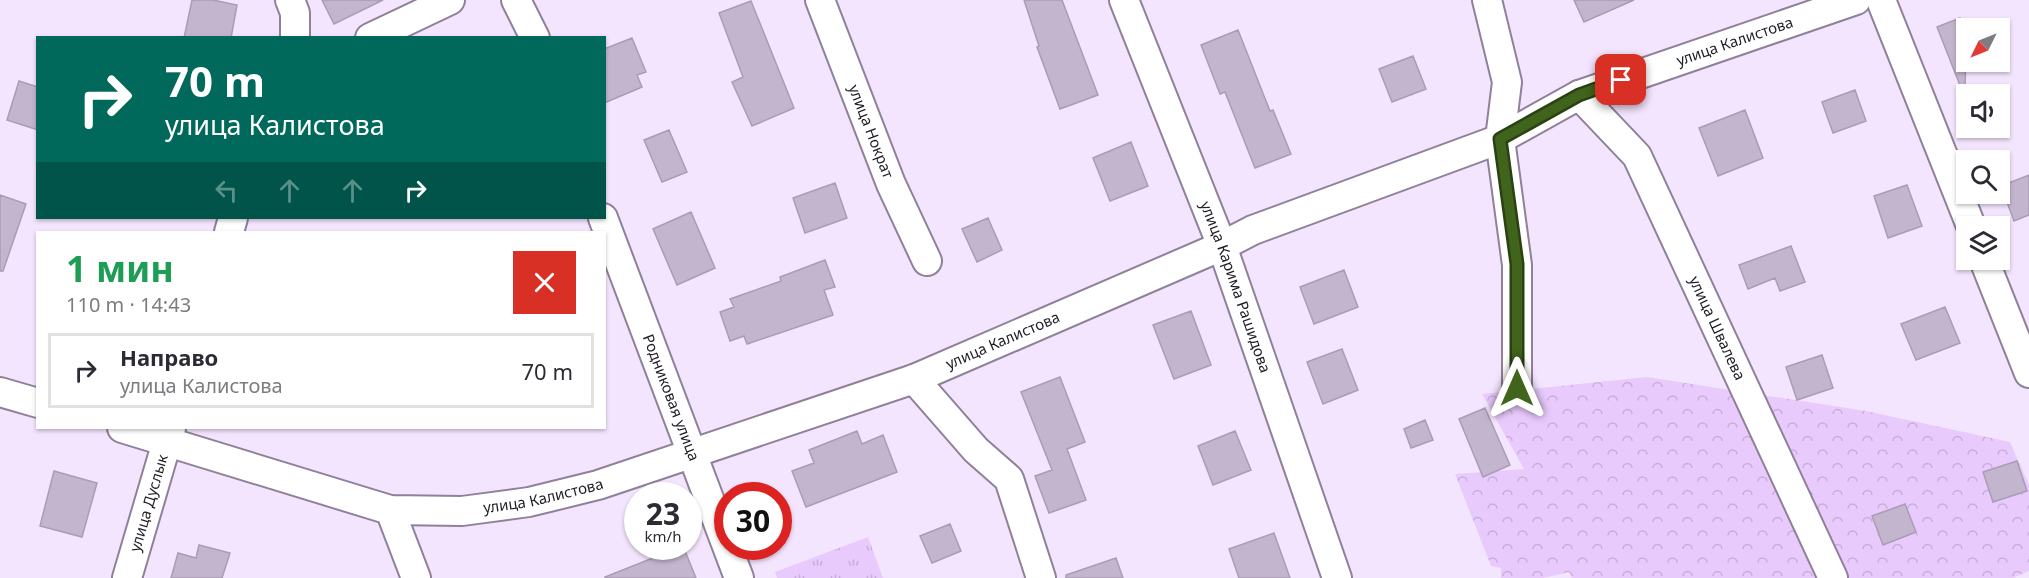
<!DOCTYPE html>
<html lang="ru">
<head>
<meta charset="utf-8">
<style>
  :root { --surface:#fff; --page:#f2f2f3; --text:#2b2b33; --muted:#7c7c81; --line:#e1e1e2 }
  body { margin:0; font-family:"Noto Sans",sans-serif; background:var(--page); color:var(--text); height:100vh; display:flex; flex-direction:column; font-size:22px; white-space:nowrap }
  * { box-sizing:border-box; margin:0 }
  p { font-size:20px; color:var(--muted) }
  .icon { flex:none; width:33px; height:33px; fill:none; stroke:currentColor; stroke-width:2; stroke-linecap:round; stroke-linejoin:round }
  .map { position:relative; flex:1; overflow:hidden }
  .side { position:absolute; left:36px; top:231px; width:570px; height:198px; display:flex; flex-direction:column; background:var(--surface); border-radius:0px; box-shadow:0 2px 4px #0004 }
  .side>* { flex:none }
  .guide { position:absolute; left:36px; top:36px; width:570px; height:183px; border-radius:0px; box-shadow:0 2px 4px #0004; background:#00695c; color:#fff; overflow:hidden }
  .needle { width:39px; rotate:227deg }
  .buttons { position:absolute; left:1956px; top:18px; display:grid; gap:12px }
  .buttons a { display:grid; place-items:center; width:54px; height:54px; border-radius:0px; background:var(--surface); box-shadow:0 2px 4px #0004; font-size:30px }
  .speed { position:absolute; left:624px; top:482px; display:flex; gap:12px; font-size:30px; font-weight:700; text-align:center }
  .speed>* { display:grid; place-content:center; width:78px; height:78px; border-radius:50%; background:var(--surface); box-shadow:0 2px 4px #0004; line-height:1 }
  .speed small { font-size:15px; font-weight:400 }
  .speed .limit { border:9px solid #d22; background:#fff; color:#111 }
  .pin { position:absolute; display:grid; place-items:center; width:51px; height:51px; color:#fff; margin:-26px; border-radius:12px; box-shadow:0 3px 9px #0006 }
  .me { position:absolute; width:66px; margin:-33px; rotate:0deg; stroke-linejoin:round; filter:drop-shadow(0 0 4px #0008) }
  .turn { display:flex; align-items:center; gap:21px; height:126px; padding:0 30px; font-size:27px }
  .turn .icon { width:78px; height:78px; stroke-width:2.5 }
  .turn b { display:block; font-size:42px; line-height:51px }
  .lanes { display:flex; align-items:center; height:57px; padding:0 30px; background:#0003; justify-content:center; gap:30px; direction:ltr }
  .lanes .off { opacity:.35 }
  .round { display:grid; place-items:center; flex:none; width:63px; height:63px; border-radius:0px; background:var(--page) }
  .headline { display:flex; align-items:center; justify-content:space-between; height:102px; padding:0 30px }
  h1 { font-size:36px; font-weight:700; line-height:45px; color:#1e9e55 }
  ul { padding:0; list-style:none }
  li { display:flex; align-items:center; gap:18px; height:75px; margin:0 12px 9px; padding:0 18px; border:3px solid var(--line); border-radius:0px }
  li div { flex:1 }
  li b { display:block; font-size:22px }
  li em { font-style:normal }
  .map>svg:first-child { display:block }
</style>
</head>
<body>
<div class="map">
<svg width="2029" height="578" viewBox="0 0 2029 578">
  <defs>
    <pattern id="grass-tufts" width="24" height="20" patternUnits="userSpaceOnUse" patternTransform="scale(1.5)"><rect width="24" height="20" fill="#e9cafd"/><path d="M3 7l-1-3M5 7V3M7 7l1-3M15 17l-1-3M17 17v-4M19 17l1-3" fill="none" stroke="#c8add9"/></pattern>
    <pattern id="forest-crowns" width="20" height="18" patternUnits="userSpaceOnUse" patternTransform="scale(1.5)"><rect width="20" height="18" fill="#e9cafd"/><path d="M2 6a3 3 0 1 1 6 0M12 15a3 3 0 1 1 6 0" fill="none" stroke="#c8add9"/></pattern>
  </defs>
  <rect width="100%" height="100%" fill="#f4e5fe"/>
  <path fill="url(#grass-tufts)" d="M 868,537 L 883,578 L 777,578 L 775,572 Z"/>
  <path fill="url(#forest-crowns)" d="M 1647,377 L 1866,411 L 2010,442 L 2029,485 L 2029,571 L 2013,578 L 1572,578 L 1569,572 L 1543,578 L 1501,578 L 1501,568 L 1491,566 L 1455,474 L 1524,469 L 1482,394 Z"/>
  <path fill="#c4b5ce" stroke="#aa9cb4" stroke-width="1.5" d="M 192,0 L 213,0 L 237,5 L 231,38 L 184,38 Z
    M 322,0 L 383,0 L 334,24 Z
    M 1024,0 L 1062,0 L 1098,95 L 1060,109 L 1037,47 L 1039,46 Z
    M 1574,0 L 1634,0 L 1584,22 Z
    M 751,1 L 794,108 L 752,126 L 732,82 L 743,77 L 719,13 Z
    M 1960,18 L 1966,35 L 1965,98 L 1937,27 Z
    M 1238,30 L 1270,111 L 1273,110 L 1291,154 L 1255,168 L 1225,92 L 1220,94 L 1201,45 Z
    M 632,38 L 646,72 L 637,75 L 642,87 L 604,103 L 604,49 Z
    M 1413,56 L 1426,89 L 1392,102 L 1379,69 Z
    M 19,81 L 38,87 L 38,130 L 7,120 Z
    M 1855,90 L 1866,121 L 1833,133 L 1822,102 Z
    M 1745,110 L 1763,158 L 1718,176 L 1699,128 Z
    M 669,130 L 687,172 L 662,182 L 644,140 Z
    M 1131,142 L 1148,186 L 1110,201 L 1093,158 Z
    M 2029,175 L 2029,215 L 2014,221 L 2001,186 Z
    M 835,183 L 847,218 L 805,233 L 793,198 Z
    M 1907,185 L 1922,226 L 1888,238 L 1874,196 Z
    M 0,195 L 26,204 L 3,271 L 0,271 Z
    M 691,212 L 715,268 L 677,285 L 653,229 Z
    M 988,218 L 1002,250 L 977,262 L 962,229 Z
    M 1791,246 L 1805,282 L 1780,291 L 1775,278 L 1748,289 L 1739,265 Z
    M 825,260 L 835,287 L 824,290 L 833,315 L 747,344 L 744,336 L 730,341 L 720,312 L 734,307 L 730,299 L 781,281 L 780,277 Z
    M 1344,270 L 1358,307 L 1314,324 L 1300,287 Z
    M 1945,307 L 1960,343 L 1916,360 L 1901,324 Z
    M 1191,311 L 1211,365 L 1174,379 L 1153,325 Z
    M 1342,349 L 1358,390 L 1323,404 L 1307,362 Z
    M 1822,355 L 1833,388 L 1797,400 L 1786,367 Z
    M 1060,377 L 1085,442 L 1067,449 L 1086,500 L 1049,513 L 1035,476 L 1052,470 L 1021,392 Z
    M 1485,408 L 1510,465 L 1483,477 L 1459,419 Z
    M 1425,420 L 1433,440 L 1411,448 L 1404,429 Z
    M 857,431 L 862,444 L 883,435 L 897,472 L 806,507 L 792,471 L 814,463 L 809,450 Z
    M 1235,431 L 1251,470 L 1213,485 L 1198,446 Z
    M 2017,461 L 2027,491 L 1993,502 L 1983,472 Z
    M 54,471 L 97,483 L 82,537 L 40,526 Z
    M 1905,504 L 1916,532 L 1883,545 L 1872,516 Z
    M 950,524 L 961,551 L 932,563 L 920,536 Z
    M 1274,533 L 1290,578 L 1239,578 L 1229,549 Z
    M 199,545 L 230,553 L 222,578 L 171,578 L 178,553 L 196,558 Z
    M 683,546 L 696,578 L 605,578 L 605,577 Z
    M 1116,558 L 1123,578 L 1066,578 L 1066,575 Z"/>
  <g fill="none" stroke-linecap="round" stroke-linejoin="round">
    <defs>
      <g id="minor">
        <path d="M 290,0 L 295,13 L 295,38"/>
        <path d="M 516,0 L 535,38"/>
        <path id="s1" d="M 820,0 L 891,184 L 927,261"/>
        <path id="s2" d="M 1124,0 L 1222,246 L 1337,578"/>
        <path d="M 1487,0 L 1507,82 L 1500,139 L 1517,265 L 1517,388"/>
        <path d="M 1881,0 L 1971,226"/>
        <path d="M 370,38 L 450,0"/>
        <path id="s3" d="M 1579,95 L 1637,156 L 1833,578"/>
        <path id="s4" d="M 603,218 L 739,578"/>
        <path d="M 229,232 L 233,218"/>
        <path d="M 1984,260 L 2029,373"/>
        <path d="M 914,379 L 976,450 L 1009,479 L 1041,578"/>
        <path d="M 0,392 L 38,403"/>
        <path id="s5" d="M 122,428 L 390,510 L 462,511 L 529,502 L 598,485 L 914,379 L 1222,246 L 1253,230 L 1500,139 L 1579,95 L 1856,0"/>
        <path d="M 390,510 L 416,578"/>
        <path id="s6" d="M 127,578 L 171,428"/>
      </g>
    </defs>
    <use href="#minor" stroke="#8f8199" stroke-width="32"/>
    <use href="#minor" stroke="#fff" stroke-width="28"/>
  </g>
  <g fill="none" stroke-linecap="round" stroke-linejoin="round">
    <defs>
      <path id="route" d="M 1517,388 L 1517,264 L 1500,139 L 1579,95 L 1621,80"/>
    </defs>
    <use href="#route" stroke="#2a4112" stroke-width="15"/>
    <use href="#route" stroke="#41641c" stroke-width="10"/>
  </g>
  <g text-anchor="middle" stroke-width="4.5" stroke-linejoin="round" paint-order="stroke">
    <g font-size="15" fill="#201b24" stroke="#faf7fc">
      <text dy="5" stroke="none"><textPath href="#s5" startOffset="1713">улица Калистова</textPath></text>
      <text dy="5" stroke="none"><textPath href="#s1" startOffset="141">улица Нократ</textPath></text>
      <text dy="5" stroke="none"><textPath href="#s2" startOffset="308">улица Карима Рашидова</textPath></text>
      <text dy="5" stroke="none"><textPath href="#s3" startOffset="274">улица Швалева</textPath></text>
      <text dy="5" stroke="none"><textPath href="#s5" startOffset="921">улица Калистова</textPath></text>
      <text dy="5" stroke="none"><textPath href="#s4" startOffset="192">Родниковая улица</textPath></text>
      <text dy="5" stroke="none"><textPath href="#s5" startOffset="435">улица Калистова</textPath></text>
      <text dy="5" stroke="none"><textPath href="#s6" startOffset="78">улица Дуслык</textPath></text>
    </g>
  </g>
</svg>
<div class="buttons">
<a><svg class="needle" viewBox="-14 -14 28 28"><path d="M0-13l5 13h-10z" fill="#e53935"/><path d="M0 13l5-13h-10z" fill="#7c7c81"/></svg></a>
<a><svg class="icon" aria-label="sound" viewBox="0 0 24 24"><path d="M4 9h4l5-4v14l-5-4H4zM17 9q2 3 0 6"/></svg></a>
<a><svg class="icon" aria-label="search" viewBox="0 0 24 24"><circle cx="10" cy="10" r="6"/><path d="M15 15l6 6"/></svg></a>
<a><svg class="icon" aria-label="layers" viewBox="0 0 24 24"><path d="M12 4l9 5-9 5-9-5zM3 14l9 5 9-5"/></svg></a>
</div>
<div class="speed"><div>23<small>km/h</small></div><div class="limit">30</div></div>
<div class="pin" style="left:1621px;top:80px;background:#d93025"><svg class="icon" aria-label="arrive" viewBox="0 0 24 24"><path d="M6 21V4h12l-3 4 3 4H6"/></svg></div>
<svg class="me" style="left:1517px;top:388px" viewBox="-20 -20 40 40"><path d="M0-17L14 15 0 8-14 15z" fill="#41641c" stroke="#fff" stroke-width="4"/></svg>
<div class="guide">
<div class="turn"><svg class="icon" aria-label="right" viewBox="0 0 24 24"><path d="M7 20v-9h11M14 6l5 5-5 5"/></svg><div><b>70 m</b>улица Калистова</div></div>
<div class="lanes"><svg class="icon off" aria-label="left" viewBox="0 0 24 24"><path d="M17 20v-9H6M10 6l-5 5 5 5"/></svg><svg class="icon off" aria-label="ahead" viewBox="0 0 24 24"><path d="M12 20V5M6 11l6-6 6 6"/></svg><svg class="icon off" aria-label="ahead" viewBox="0 0 24 24"><path d="M12 20V5M6 11l6-6 6 6"/></svg><svg class="icon" aria-label="right" viewBox="0 0 24 24"><path d="M7 20v-9h11M14 6l5 5-5 5"/></svg></div>
</div>
<section class="side">
<div class="headline"><div><h1>1 мин</h1><p>110 m · 14:43</p></div><a class="round" style="background:#d93025;color:#fff"><svg class="icon" aria-label="close" viewBox="0 0 24 24"><path d="M6 6l12 12M18 6L6 18"/></svg></a></div>
<ul>
<li><svg class="icon" aria-label="right" viewBox="0 0 24 24"><path d="M7 20v-9h11M14 6l5 5-5 5"/></svg><div><b>Направо</b><p>улица Калистова</p></div><em>70 m</em></li>
</ul>
</section>
</div>
</body>
</html>
